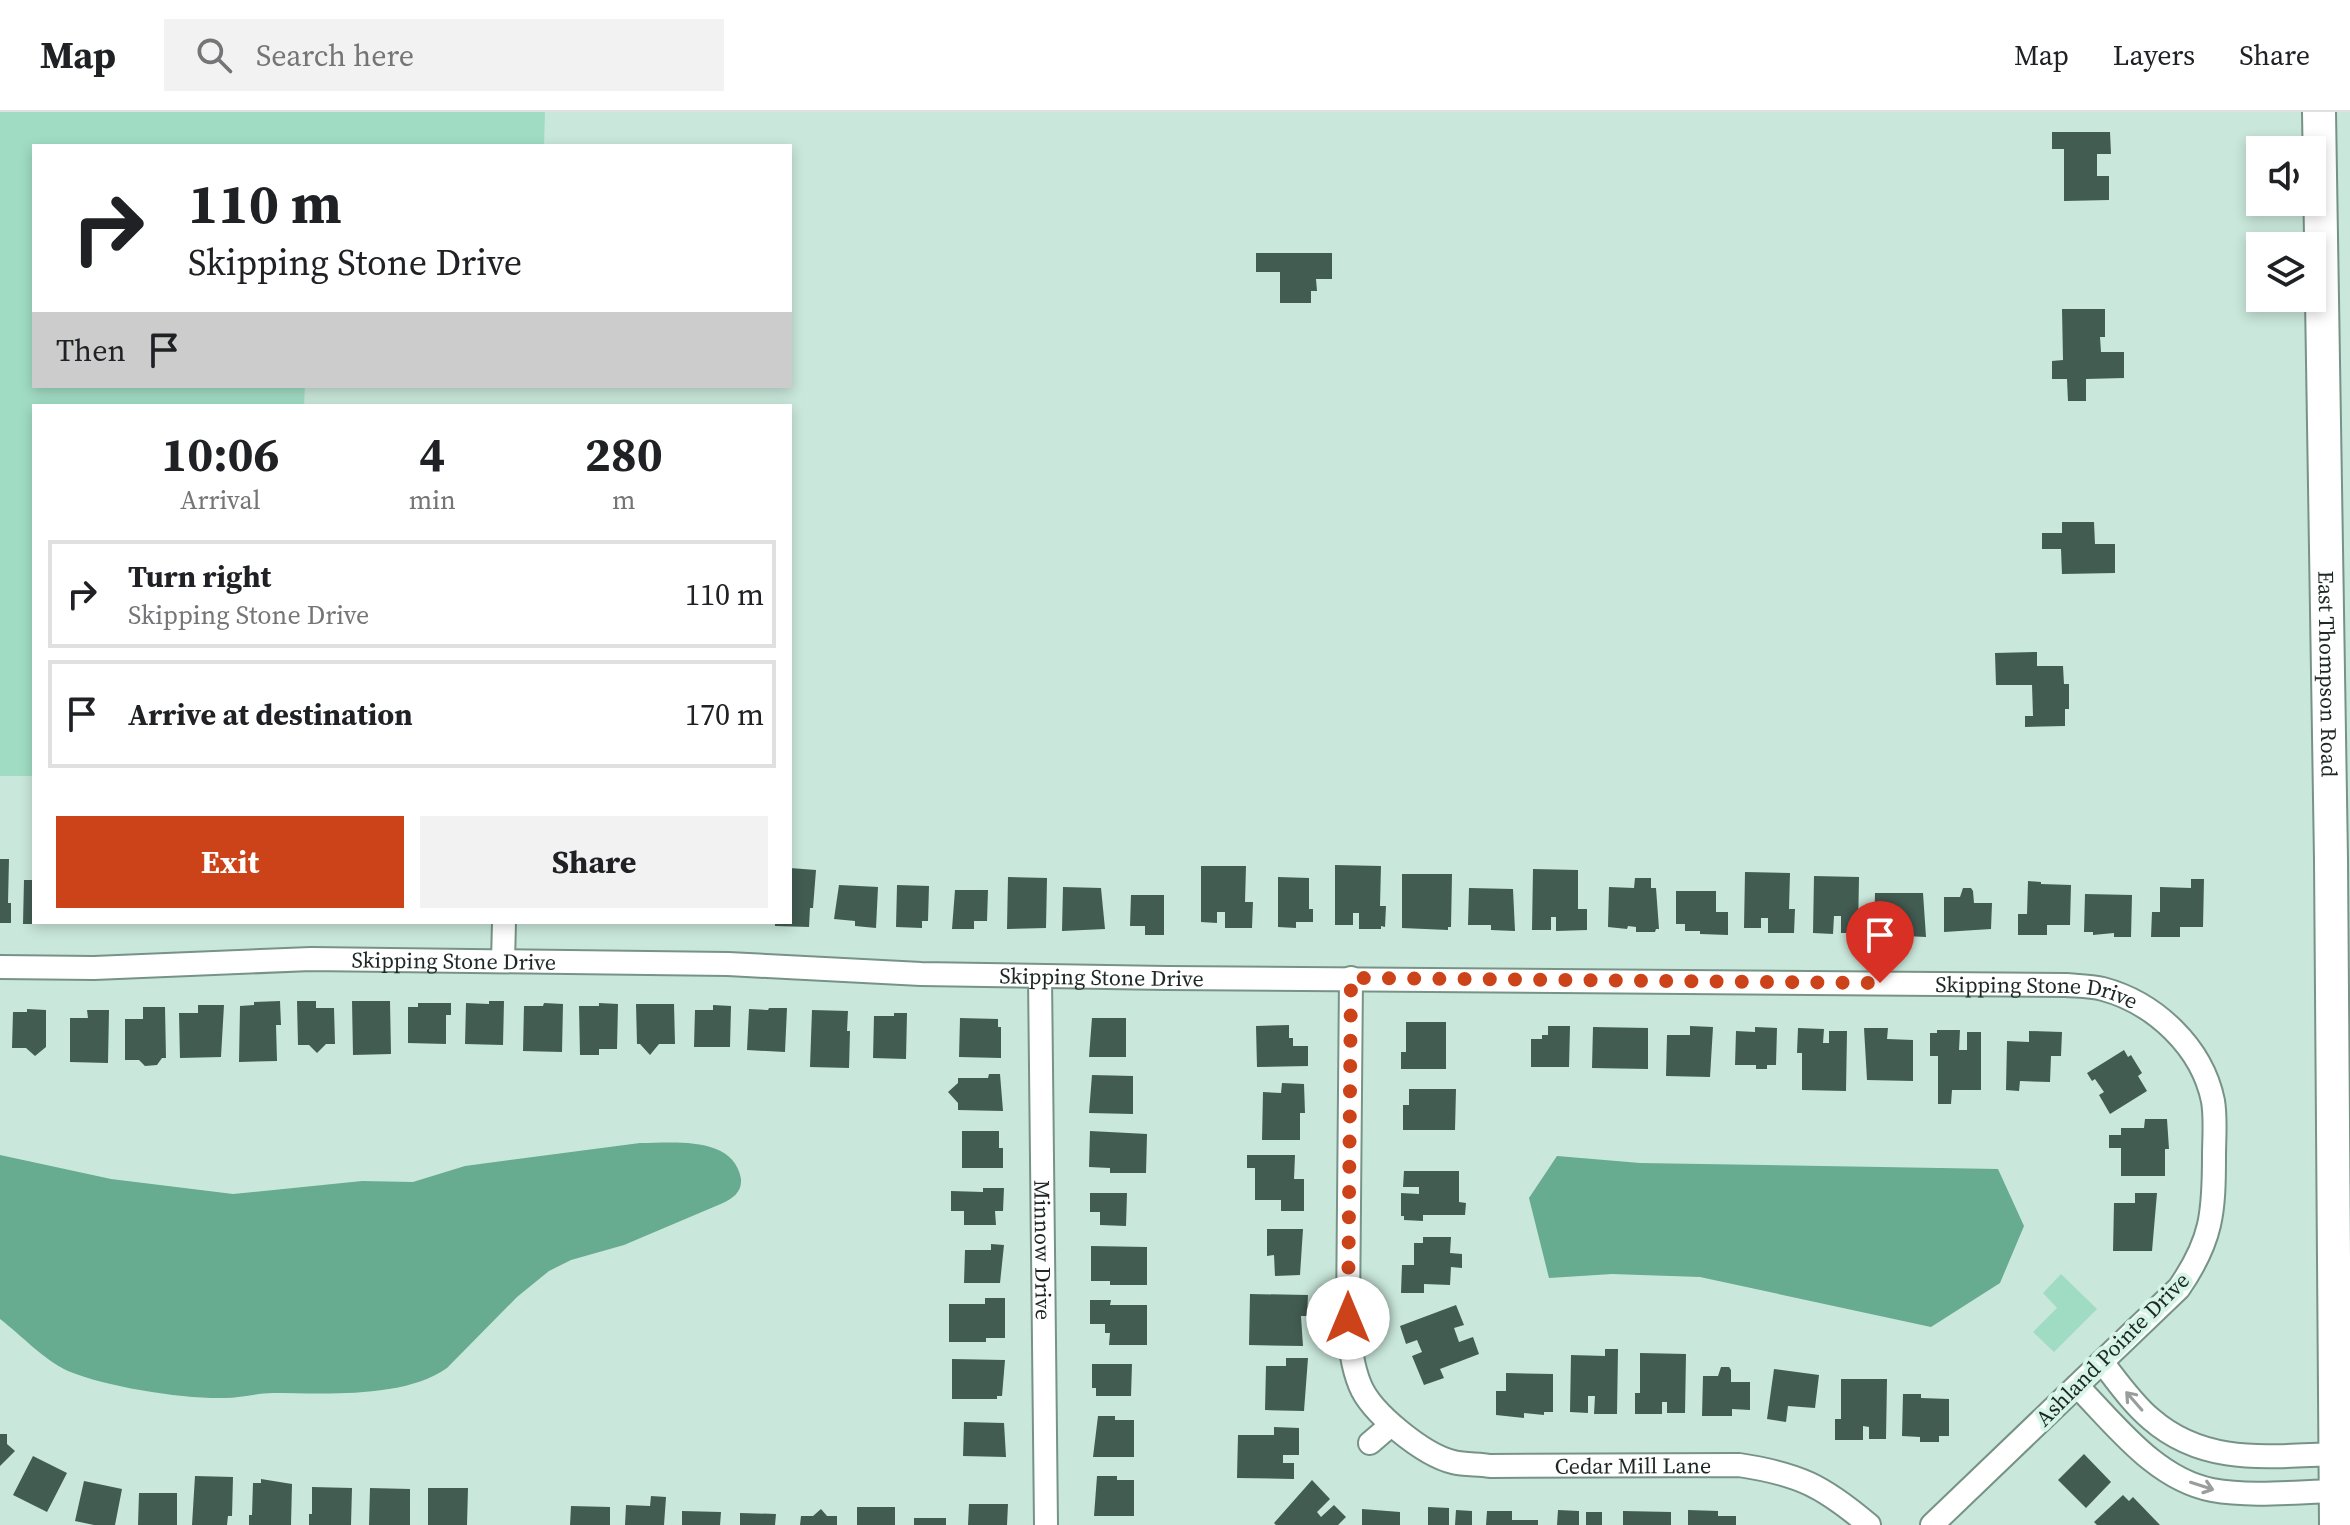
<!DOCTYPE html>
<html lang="en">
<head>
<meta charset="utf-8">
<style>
  :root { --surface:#fff; --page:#f2f2f2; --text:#202124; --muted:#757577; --line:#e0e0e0; --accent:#cc4319 }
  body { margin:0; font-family:"Source Serif 4",serif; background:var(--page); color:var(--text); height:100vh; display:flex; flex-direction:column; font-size:30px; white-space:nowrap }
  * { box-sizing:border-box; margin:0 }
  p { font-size:26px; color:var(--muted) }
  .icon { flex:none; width:44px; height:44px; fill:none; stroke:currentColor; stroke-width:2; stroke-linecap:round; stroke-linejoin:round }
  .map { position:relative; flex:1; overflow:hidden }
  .side { position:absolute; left:32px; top:292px; width:760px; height:520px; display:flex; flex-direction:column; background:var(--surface); border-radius:0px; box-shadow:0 4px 12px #0003 }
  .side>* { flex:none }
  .guide { position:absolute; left:32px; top:32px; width:760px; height:244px; border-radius:0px; box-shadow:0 4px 12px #0003; background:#fff; color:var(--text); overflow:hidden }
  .buttons { position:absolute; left:2246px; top:24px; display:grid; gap:16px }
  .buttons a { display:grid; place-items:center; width:80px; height:80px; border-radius:0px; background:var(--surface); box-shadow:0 4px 12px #0003; font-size:40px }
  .pin { position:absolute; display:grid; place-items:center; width:68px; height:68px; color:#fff; margin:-82px -34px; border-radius:50% 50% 50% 0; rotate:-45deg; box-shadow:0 0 8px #0007 }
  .pin .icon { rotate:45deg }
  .me { position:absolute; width:88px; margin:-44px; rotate:0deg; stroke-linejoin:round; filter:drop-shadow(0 0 6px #0008) }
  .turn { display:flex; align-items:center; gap:28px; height:168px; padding:0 24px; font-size:36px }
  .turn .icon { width:104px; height:104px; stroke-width:2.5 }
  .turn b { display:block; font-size:56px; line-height:68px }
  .then { display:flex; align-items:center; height:76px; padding:0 24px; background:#0003; gap:16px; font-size:30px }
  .eta { display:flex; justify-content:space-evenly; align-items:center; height:136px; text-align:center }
  .eta b { font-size:48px; font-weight:700; line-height:56px }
  .button { display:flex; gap:16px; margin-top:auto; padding:16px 24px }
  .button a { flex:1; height:92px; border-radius:0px; background:var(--accent); color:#fff; font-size:32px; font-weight:700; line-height:92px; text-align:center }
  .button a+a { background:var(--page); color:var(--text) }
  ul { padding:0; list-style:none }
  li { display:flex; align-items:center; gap:24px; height:108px; margin:0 16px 12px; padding:0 8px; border:4px solid var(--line); border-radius:0px }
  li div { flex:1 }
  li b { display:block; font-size:30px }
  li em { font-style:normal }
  header { display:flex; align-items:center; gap:48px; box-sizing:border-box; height:112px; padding:0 40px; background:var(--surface); border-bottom:2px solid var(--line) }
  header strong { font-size:38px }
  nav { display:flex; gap:44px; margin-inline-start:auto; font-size:28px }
  .search { width:560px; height:72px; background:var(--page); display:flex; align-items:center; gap:20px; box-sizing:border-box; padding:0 28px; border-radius:0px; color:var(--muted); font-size:30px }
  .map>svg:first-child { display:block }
</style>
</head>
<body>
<header>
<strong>Map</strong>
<div class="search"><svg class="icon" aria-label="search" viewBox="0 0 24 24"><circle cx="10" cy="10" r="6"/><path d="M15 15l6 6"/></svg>Search here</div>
<nav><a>Map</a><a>Layers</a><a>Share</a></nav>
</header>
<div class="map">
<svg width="2350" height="1413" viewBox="0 0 2350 1413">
  <rect width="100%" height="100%" fill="#c9e7da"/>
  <path fill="#a0dcc4" d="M 0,0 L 545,0 L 544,34 L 34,34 L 34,274 L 305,274 L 304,294 L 34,294 L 34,664 L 0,664 Z
    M 2061,1162 L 2097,1197 L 2054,1240 L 2033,1220 L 2057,1196 L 2043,1181 Z"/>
  <path fill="#67ab91" d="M 640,1031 C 672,1031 734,1023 741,1067 C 742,1080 733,1086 723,1091 L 624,1133 L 571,1148 L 549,1159 L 517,1185 L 447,1256 C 403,1287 324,1281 273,1281 C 257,1281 241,1286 224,1286 C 183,1287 106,1275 68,1259 C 44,1248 21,1223 0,1207 L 0,1043 L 111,1067 L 233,1082 L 362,1069 L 413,1070 L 465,1054 Z
    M 1557,1044 L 1640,1051 L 1998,1057 L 2024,1114 L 2000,1171 L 1931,1215 L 1700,1165 L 1612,1162 L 1549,1166 L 1529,1086 Z"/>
  <path fill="#425c52" d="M 2052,20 L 2110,20 L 2111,42 L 2097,42 L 2097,64 L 2109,64 L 2109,88 L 2064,89 L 2064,37 L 2052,37 Z
    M 1256,141 L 1332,141 L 1332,167 L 1316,167 L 1317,179 L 1311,179 L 1311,191 L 1280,191 L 1280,160 L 1256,160 Z
    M 2062,197 L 2105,197 L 2105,225 L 2100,225 L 2101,240 L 2124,240 L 2124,266 L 2086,267 L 2086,289 L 2068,289 L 2067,267 L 2052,267 L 2052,249 L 2063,248 Z
    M 2062,410 L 2094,410 L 2095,432 L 2115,432 L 2115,461 L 2062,462 L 2061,437 L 2042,437 L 2042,421 L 2062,421 Z
    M 2037,540 L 2037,554 L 2063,554 L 2064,572 L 2069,572 L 2069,597 L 2065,597 L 2065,614 L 2025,615 L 2025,604 L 2033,604 L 2032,573 L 1996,573 L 1995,541 Z
    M 0,747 L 9,747 L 8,791 L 11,791 L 11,811 L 0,811 Z
    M 1335,753 L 1381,754 L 1380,794 L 1386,794 L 1385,815 L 1381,814 L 1381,817 L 1359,817 L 1359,801 L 1353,801 L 1353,813 L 1335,813 Z
    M 1201,754 L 1246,754 L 1245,790 L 1253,790 L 1252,816 L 1225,816 L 1225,800 L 1217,800 L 1217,811 L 1201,810 Z
    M 790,756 L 816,758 L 813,796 L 810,796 L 809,815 L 775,814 L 775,810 L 790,810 Z
    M 1533,757 L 1578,758 L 1578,797 L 1587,797 L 1587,818 L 1556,819 L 1556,805 L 1551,805 L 1551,818 L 1532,818 Z
    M 1745,760 L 1790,761 L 1789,797 L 1795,797 L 1794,821 L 1768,821 L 1768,806 L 1761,806 L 1761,816 L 1744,816 Z
    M 1402,762 L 1452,762 L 1451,815 L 1448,815 L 1448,818 L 1402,816 Z
    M 1814,764 L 1859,765 L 1858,821 L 1841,821 L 1841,804 L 1834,804 L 1833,822 L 1813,821 Z
    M 1008,765 L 1047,766 L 1046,816 L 1007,817 Z
    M 1278,765 L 1309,766 L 1309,797 L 1313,797 L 1313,810 L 1296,810 L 1296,816 L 1278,815 Z
    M 1635,766 L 1651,766 L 1651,776 L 1656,776 L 1659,817 L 1656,817 L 1655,820 L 1636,820 L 1636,815 L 1628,814 L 1627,817 L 1608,815 L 1609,775 L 1634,776 Z
    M 2191,767 L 2204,767 L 2203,815 L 2180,815 L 2180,825 L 2151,825 L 2152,800 L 2160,800 L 2160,775 L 2191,776 Z
    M 24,768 L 34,768 L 34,812 L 23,812 Z
    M 2028,769 L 2041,770 L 2041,772 L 2071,773 L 2070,813 L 2047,813 L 2047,823 L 2018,823 L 2018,802 L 2027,802 Z
    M 839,773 L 878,775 L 876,816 L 855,814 L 855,809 L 834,807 Z
    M 897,773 L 929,774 L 928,809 L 922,809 L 922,816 L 896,815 Z
    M 1063,775 L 1101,776 L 1105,817 L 1062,819 Z
    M 1469,776 L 1513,777 L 1515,819 L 1491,818 L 1491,813 L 1468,813 Z
    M 1963,776 L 1971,776 L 1973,779 L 1974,791 L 1992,791 L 1991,817 L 1944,820 L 1944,785 L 1960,785 Z
    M 955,778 L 988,778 L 987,809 L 974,809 L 974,817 L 952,817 Z
    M 1676,779 L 1716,779 L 1716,800 L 1728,800 L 1728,823 L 1700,822 L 1700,819 L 1685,819 L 1685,812 L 1676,812 Z
    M 1875,781 L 1923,781 L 1926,825 L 1905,824 L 1905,820 L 1884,822 L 1884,819 L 1874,819 Z
    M 2085,782 L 2132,783 L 2131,825 L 2114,825 L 2114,821 L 2093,823 L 2093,820 L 2084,820 Z
    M 1131,783 L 1164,783 L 1164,823 L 1145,823 L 1145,814 L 1130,814 Z
    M 280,889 L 281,913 L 276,913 L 277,949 L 239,950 L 240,894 L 254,893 L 254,890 Z
    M 297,889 L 316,889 L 316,896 L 334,896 L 335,932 L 326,932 L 317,941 L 309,933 L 298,933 Z
    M 352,889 L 390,889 L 391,942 L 353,943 Z
    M 489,889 L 504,889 L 503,933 L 465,932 L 466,891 L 489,892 Z
    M 418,891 L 451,891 L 451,903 L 446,903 L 446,932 L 408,931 L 408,895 L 418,895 Z
    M 544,891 L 563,892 L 562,940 L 523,939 L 524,894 L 543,894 Z
    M 599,891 L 618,892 L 617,937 L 599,937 L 599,943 L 580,943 L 579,894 L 599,894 Z
    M 636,892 L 674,892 L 675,932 L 659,932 L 650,943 L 640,932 L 637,932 Z
    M 198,893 L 224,893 L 221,945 L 180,946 L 179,901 L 198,901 Z
    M 713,893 L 731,894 L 730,935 L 694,935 L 695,898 L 713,898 Z
    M 143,895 L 165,895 L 166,946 L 162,946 L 157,953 L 145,954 L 139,948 L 125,948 L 125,907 L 143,907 Z
    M 769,896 L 787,896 L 785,940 L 747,938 L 749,897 L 768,898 Z
    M 27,897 L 46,898 L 46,935 L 35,944 L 26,936 L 12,936 L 13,900 L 27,900 Z
    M 87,898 L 109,898 L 108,951 L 70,950 L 70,906 L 88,906 Z
    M 812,898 L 848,899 L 847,919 L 850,919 L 849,956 L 810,955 Z
    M 894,901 L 907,901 L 906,947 L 873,946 L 874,904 L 894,904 Z
    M 960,906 L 998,907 L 998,915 L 1001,915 L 1001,946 L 959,945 Z
    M 1092,906 L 1126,906 L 1126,945 L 1089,945 Z
    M 1406,910 L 1446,910 L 1446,957 L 1401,957 L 1401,940 L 1406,940 Z
    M 1289,913 L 1289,926 L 1293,926 L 1293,934 L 1308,934 L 1308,954 L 1257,955 L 1256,914 Z
    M 1548,914 L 1570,914 L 1569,955 L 1531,955 L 1531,927 L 1542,927 L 1542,923 L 1548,923 Z
    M 1690,914 L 1713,915 L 1710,965 L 1666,964 L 1667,923 L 1690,923 Z
    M 1593,915 L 1648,916 L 1648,957 L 1592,956 Z
    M 1755,915 L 1777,916 L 1776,953 L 1767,953 L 1767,957 L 1756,957 L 1756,953 L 1735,953 L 1736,919 L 1755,920 Z
    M 1798,916 L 1824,917 L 1823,931 L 1829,931 L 1829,919 L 1847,919 L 1846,979 L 1802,978 L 1802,941 L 1797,941 Z
    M 1864,916 L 1888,916 L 1887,927 L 1913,928 L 1913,969 L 1867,968 Z
    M 1937,918 L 1960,918 L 1959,938 L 1967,938 L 1967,920 L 1981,920 L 1981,978 L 1952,978 L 1951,992 L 1938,992 L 1938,944 L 1930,944 L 1930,921 L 1937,921 Z
    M 2029,919 L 2062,920 L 2061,944 L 2051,944 L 2050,970 L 2020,969 L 2019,979 L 2006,978 L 2007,929 L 2029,930 Z
    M 2124,938 L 2128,945 L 2131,943 L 2142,961 L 2138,964 L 2147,979 L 2110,1002 L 2099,983 L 2104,980 L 2095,967 L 2092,969 L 2087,961 Z
    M 989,962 L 1000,962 L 1003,999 L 958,998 L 958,991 L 948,980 L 958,971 L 958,966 L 988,966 Z
    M 1092,963 L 1133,964 L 1133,1002 L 1089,1001 Z
    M 1282,971 L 1304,972 L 1305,1001 L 1300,1001 L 1300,1028 L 1262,1028 L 1263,980 L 1281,981 Z
    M 1409,977 L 1456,977 L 1455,1018 L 1403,1018 L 1403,993 L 1409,993 Z
    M 2145,1007 L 2167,1007 L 2169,1037 L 2165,1037 L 2165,1064 L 2121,1064 L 2121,1036 L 2109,1036 L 2109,1023 L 2121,1023 L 2121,1016 L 2144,1016 Z
    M 962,1019 L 999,1019 L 999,1036 L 1003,1036 L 1003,1056 L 962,1056 Z
    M 1090,1019 L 1147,1022 L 1146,1061 L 1110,1061 L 1110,1056 L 1089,1055 Z
    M 1247,1043 L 1295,1043 L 1294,1067 L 1304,1067 L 1304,1099 L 1281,1099 L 1281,1088 L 1255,1088 L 1255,1056 L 1247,1056 Z
    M 1404,1059 L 1459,1059 L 1459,1090 L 1466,1091 L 1465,1103 L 1423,1103 L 1423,1109 L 1404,1108 L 1404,1104 L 1401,1104 L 1401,1081 L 1419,1082 L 1419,1075 L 1403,1075 Z
    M 983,1076 L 1004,1076 L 1003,1099 L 995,1099 L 996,1113 L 964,1113 L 964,1099 L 951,1099 L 951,1079 L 983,1080 Z
    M 1090,1081 L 1127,1081 L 1126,1114 L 1100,1113 L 1100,1100 L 1090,1100 Z
    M 2135,1081 L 2157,1081 L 2152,1139 L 2113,1139 L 2114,1091 L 2135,1091 Z
    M 1267,1117 L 1303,1117 L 1300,1163 L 1275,1164 L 1274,1143 L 1267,1144 Z
    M 1423,1125 L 1451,1125 L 1450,1141 L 1462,1142 L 1462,1156 L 1451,1155 L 1450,1173 L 1424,1172 L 1424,1181 L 1401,1181 L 1402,1153 L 1414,1153 L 1414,1131 L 1423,1131 Z
    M 991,1132 L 1004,1133 L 1000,1171 L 964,1171 L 965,1138 L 991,1138 Z
    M 1091,1134 L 1147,1135 L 1147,1173 L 1110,1173 L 1110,1169 L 1091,1169 Z
    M 1250,1182 L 1308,1183 L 1307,1204 L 1301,1204 L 1303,1234 L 1249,1233 Z
    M 985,1186 L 1005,1186 L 1005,1226 L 986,1226 L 986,1230 L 949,1230 L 949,1192 L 985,1192 Z
    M 1090,1188 L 1111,1188 L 1110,1193 L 1147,1193 L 1147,1233 L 1109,1233 L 1110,1221 L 1105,1221 L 1105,1212 L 1090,1212 Z
    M 1456,1193 L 1464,1213 L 1454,1216 L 1459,1230 L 1473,1225 L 1479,1242 L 1440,1257 L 1444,1266 L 1424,1273 L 1412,1244 L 1422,1240 L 1417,1228 L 1406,1232 L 1400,1214 Z
    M 1605,1237 L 1618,1237 L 1617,1302 L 1594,1302 L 1595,1284 L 1588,1284 L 1588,1301 L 1570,1300 L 1571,1243 L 1605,1244 Z
    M 1640,1241 L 1686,1242 L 1685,1301 L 1667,1301 L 1667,1290 L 1662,1290 L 1662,1302 L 1635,1302 L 1635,1281 L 1640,1281 Z
    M 1286,1246 L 1308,1246 L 1304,1299 L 1265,1298 L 1266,1254 L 1286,1254 Z
    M 952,1247 L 1005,1248 L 1002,1284 L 997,1284 L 997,1287 L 952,1287 Z
    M 1092,1252 L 1132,1252 L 1131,1284 L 1096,1284 L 1096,1276 L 1092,1276 Z
    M 1721,1255 L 1729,1255 L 1731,1258 L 1731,1270 L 1750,1270 L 1750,1298 L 1732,1297 L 1732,1304 L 1702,1304 L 1703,1264 L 1718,1264 Z
    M 1774,1257 L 1819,1263 L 1815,1296 L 1788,1294 L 1786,1310 L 1767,1307 Z
    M 1506,1261 L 1553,1262 L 1553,1300 L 1544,1300 L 1544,1303 L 1524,1301 L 1524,1306 L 1496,1303 L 1496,1279 L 1506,1279 Z
    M 1841,1267 L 1887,1267 L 1886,1327 L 1869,1327 L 1869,1315 L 1863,1314 L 1863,1328 L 1835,1328 L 1835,1307 L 1841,1307 Z
    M 1903,1282 L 1921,1282 L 1921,1286 L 1949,1287 L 1949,1324 L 1939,1324 L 1939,1330 L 1920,1330 L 1920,1325 L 1902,1324 Z
    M 1098,1304 L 1115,1304 L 1115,1308 L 1134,1308 L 1134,1345 L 1093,1345 Z
    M 964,1310 L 1004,1311 L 1006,1345 L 963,1344 Z
    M 1274,1315 L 1299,1316 L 1299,1343 L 1283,1343 L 1283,1351 L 1294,1351 L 1294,1367 L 1237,1366 L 1238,1323 L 1274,1323 Z
    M 0,1322 L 7,1322 L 7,1332 L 15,1339 L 0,1354 Z
    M 2084,1342 L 2111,1370 L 2086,1396 L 2058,1368 Z
    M 33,1344 L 67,1361 L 47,1400 L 13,1383 Z
    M 195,1364 L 233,1365 L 232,1404 L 228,1404 L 227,1413 L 192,1413 Z
    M 1097,1364 L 1117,1364 L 1117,1368 L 1134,1368 L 1134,1404 L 1094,1404 Z
    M 261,1367 L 292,1372 L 291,1413 L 249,1413 L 249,1403 L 252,1403 L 253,1371 L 261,1371 Z
    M 1312,1368 L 1330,1387 L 1317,1400 L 1321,1405 L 1334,1393 L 1346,1405 L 1338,1413 L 1276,1413 L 1274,1411 Z
    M 84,1369 L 122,1377 L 115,1413 L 94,1413 L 75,1409 Z
    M 312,1375 L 352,1376 L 351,1413 L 309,1413 L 309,1402 L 312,1402 Z
    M 370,1376 L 410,1377 L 410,1413 L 369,1413 Z
    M 428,1376 L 468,1376 L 467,1413 L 428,1413 Z
    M 139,1381 L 177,1381 L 177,1413 L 138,1413 Z
    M 2123,1383 L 2129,1389 L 2133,1385 L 2160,1413 L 2097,1413 L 2094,1410 Z
    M 651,1384 L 666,1385 L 664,1413 L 625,1413 L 626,1393 L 650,1394 Z
    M 969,1392 L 1008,1392 L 1007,1413 L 968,1413 Z
    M 571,1394 L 610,1395 L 610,1413 L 570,1413 Z
    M 857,1395 L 895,1395 L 895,1413 L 857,1413 Z
    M 1428,1395 L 1449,1396 L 1449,1413 L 1428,1413 Z
    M 821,1397 L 827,1404 L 837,1404 L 837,1413 L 800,1413 L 801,1404 L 813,1404 Z
    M 1362,1397 L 1400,1400 L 1400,1413 L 1362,1413 Z
    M 1456,1398 L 1472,1399 L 1472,1413 L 1455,1413 Z
    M 1558,1398 L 1579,1399 L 1579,1413 L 1557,1413 Z
    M 1688,1398 L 1718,1399 L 1718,1404 L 1736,1404 L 1736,1413 L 1688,1413 Z
    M 682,1399 L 721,1400 L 720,1413 L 682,1413 Z
    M 1487,1399 L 1512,1399 L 1512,1408 L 1538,1408 L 1538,1413 L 1486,1413 Z
    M 1623,1399 L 1671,1400 L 1671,1413 L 1623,1413 Z
    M 1586,1400 L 1602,1400 L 1602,1413 L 1586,1413 Z
    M 740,1401 L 776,1402 L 775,1413 L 740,1413 Z
    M 914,1406 L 946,1406 L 946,1413 L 914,1413 Z"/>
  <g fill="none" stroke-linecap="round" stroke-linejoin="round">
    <defs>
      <g id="street">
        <path d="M 503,849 L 504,810"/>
        <path id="s1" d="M 0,855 L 94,856 L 311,847 L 728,852 L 921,862 L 1167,866 L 2066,873 C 2078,874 2091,874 2103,877 C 2155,891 2202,935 2213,989 C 2216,1007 2214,1026 2214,1044 C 2214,1101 2212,1128 2179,1176 L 1932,1413"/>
        <path id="s2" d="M 1040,864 L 1046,1413"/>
        <path id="s3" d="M 1351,866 L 1348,1206 C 1350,1229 1351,1251 1360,1273 C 1371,1301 1424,1343 1453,1350 C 1465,1353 1478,1352 1490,1354 L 1739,1353 C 1799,1362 1823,1374 1869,1413"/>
        <path d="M 2102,1250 C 2117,1269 2132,1291 2151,1307 C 2205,1354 2269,1344 2335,1342"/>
        <path d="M 2077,1274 C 2115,1312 2155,1367 2212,1378 C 2251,1385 2295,1380 2335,1379"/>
        <path d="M 1370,1331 L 1391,1313"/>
      </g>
      <g id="secondary">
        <path id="s4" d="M 2319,0 L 2331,748 L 2336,1413"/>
      </g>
    </defs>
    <use href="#street" stroke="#779387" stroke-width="26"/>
    <use href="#secondary" stroke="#779387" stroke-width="36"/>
    <use href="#street" stroke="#fff" stroke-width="22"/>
    <use href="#secondary" stroke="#fff" stroke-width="32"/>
  </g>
  <defs><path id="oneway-shaft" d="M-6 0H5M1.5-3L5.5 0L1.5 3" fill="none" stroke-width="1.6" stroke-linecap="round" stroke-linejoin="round" transform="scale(2)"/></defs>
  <g stroke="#999e9c">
    <use href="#oneway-shaft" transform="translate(2134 1289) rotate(-131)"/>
    <use href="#oneway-shaft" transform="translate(2202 1374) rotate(18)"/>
  </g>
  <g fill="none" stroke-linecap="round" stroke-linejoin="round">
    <path stroke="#cc4319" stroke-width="14" stroke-dasharray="0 25.2" d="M 1348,1206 L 1351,866 L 1880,871"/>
  </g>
  <g text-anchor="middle" stroke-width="8" stroke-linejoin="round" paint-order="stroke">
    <g font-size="22" fill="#1d2824" stroke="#d6f4e7">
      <text dy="8" stroke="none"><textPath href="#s4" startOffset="562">East Thompson Road</textPath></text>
      <text dy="8" stroke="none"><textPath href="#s1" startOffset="454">Skipping Stone Drive</textPath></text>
      <text dy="8" stroke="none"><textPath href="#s1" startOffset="1102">Skipping Stone Drive</textPath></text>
      <text dy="8" stroke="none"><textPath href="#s1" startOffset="2038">Skipping Stone Drive</textPath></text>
      <text dy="8" stroke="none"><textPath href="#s2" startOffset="274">Minnow Drive</textPath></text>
      <text transform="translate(2112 1237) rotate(-45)" y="8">Ashland Pointe Drive</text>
      <text dy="8" stroke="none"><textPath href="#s3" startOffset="712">Cedar Mill Lane</textPath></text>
    </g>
  </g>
</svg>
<div class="buttons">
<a><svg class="icon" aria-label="sound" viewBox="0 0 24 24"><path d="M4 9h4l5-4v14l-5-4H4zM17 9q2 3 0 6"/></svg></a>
<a><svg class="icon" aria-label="layers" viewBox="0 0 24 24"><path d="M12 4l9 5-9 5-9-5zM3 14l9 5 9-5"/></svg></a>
</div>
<div class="pin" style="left:1880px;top:871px;background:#d93025"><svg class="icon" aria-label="arrive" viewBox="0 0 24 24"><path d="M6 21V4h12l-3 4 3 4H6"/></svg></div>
<svg class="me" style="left:1348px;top:1206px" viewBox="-20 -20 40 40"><circle r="19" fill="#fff"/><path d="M0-13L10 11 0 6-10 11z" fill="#cc4319"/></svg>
<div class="guide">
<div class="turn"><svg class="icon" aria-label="right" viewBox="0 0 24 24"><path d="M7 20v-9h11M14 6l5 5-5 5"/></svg><div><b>110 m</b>Skipping Stone Drive</div></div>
<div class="then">Then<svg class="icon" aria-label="arrive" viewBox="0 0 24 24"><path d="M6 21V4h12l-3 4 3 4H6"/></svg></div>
</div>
<section class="side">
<div class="eta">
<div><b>10:06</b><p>Arrival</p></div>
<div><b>4</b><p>min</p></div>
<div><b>280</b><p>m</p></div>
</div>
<ul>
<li><svg class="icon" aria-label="right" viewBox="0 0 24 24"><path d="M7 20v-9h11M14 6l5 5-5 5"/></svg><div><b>Turn right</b><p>Skipping Stone Drive</p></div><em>110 m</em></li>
<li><svg class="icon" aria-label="arrive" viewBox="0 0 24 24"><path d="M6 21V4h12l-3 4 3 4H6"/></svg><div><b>Arrive at destination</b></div><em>170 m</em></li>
</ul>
<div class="button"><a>Exit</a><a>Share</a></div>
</section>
</div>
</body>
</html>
